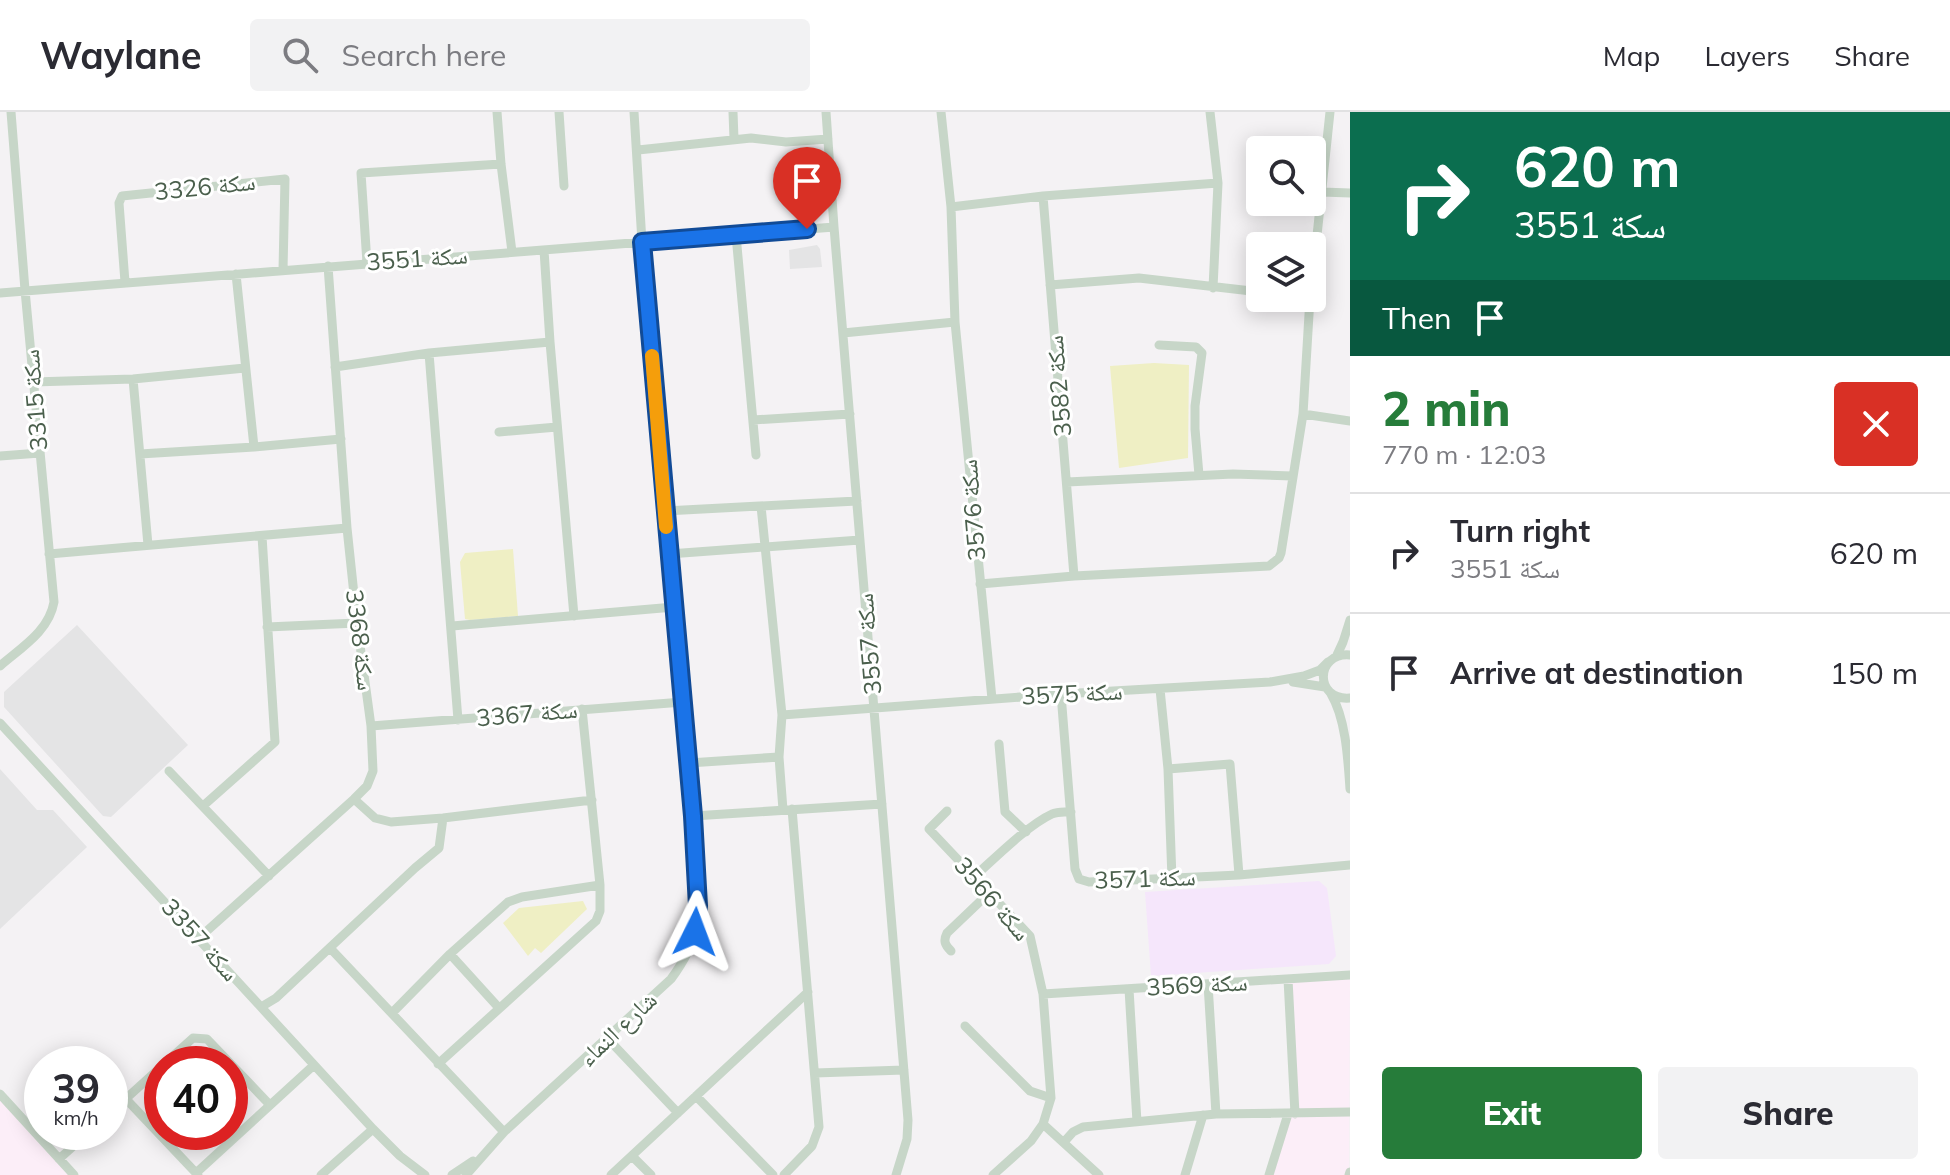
<!DOCTYPE html>
<html lang="en">
<head>
<meta charset="utf-8">
<style>
  :root { --surface:#fff; --page:#f2f2f3; --text:#2b2b33; --muted:#7c7c81; --line:#e1e1e2; --accent:#267c3a }
  body { margin:0; font-family:Mulish,"Noto Naskh Arabic",sans-serif; background:var(--page); color:var(--text); height:100vh; display:flex; flex-direction:column; font-size:30px; white-space:nowrap }
  * { box-sizing:border-box; margin:0 }
  p { font-size:26px; color:var(--muted) }
  .icon { flex:none; width:44px; height:44px; fill:none; stroke:currentColor; stroke-width:2; stroke-linecap:round; stroke-linejoin:round }
  .map { position:relative; flex:1; overflow:hidden }
  .drawer { display:flex; flex-direction:column; background:var(--surface); width:600px }
  .drawer>* { flex:none }
  .guide { background:#0b6e4f; color:#fff; overflow:hidden }
  .fabs { position:absolute; left:1246px; top:24px; display:grid; gap:16px }
  .fabs a { display:grid; place-items:center; width:80px; height:80px; border-radius:8px; background:var(--surface); box-shadow:0 4px 20px #0003; font-size:40px }
  .speed { position:absolute; left:24px; top:934px; display:flex; gap:16px; font-size:40px; font-weight:700; text-align:center }
  .speed>* { display:grid; place-content:center; width:104px; height:104px; border-radius:50%; background:var(--surface); box-shadow:0 4px 20px #0003; line-height:1 }
  .speed small { font-size:20px; font-weight:400 }
  .speed .limit { border:12px solid #d22; background:#fff; color:#111 }
  .pin { position:absolute; display:grid; place-items:center; width:68px; height:68px; color:#fff; margin:-82px -34px; border-radius:50% 50% 50% 0; rotate:-45deg; box-shadow:0 0 8px #0007 }
  .pin .icon { rotate:45deg }
  .me { position:absolute; width:88px; margin:-44px; rotate:3deg; stroke-linejoin:round; filter:drop-shadow(0 0 6px #0008) }
  .turn { display:flex; align-items:center; gap:28px; height:168px; padding:0 32px; font-size:36px }
  .turn .icon { width:104px; height:104px; stroke-width:2.5 }
  .turn b { display:block; font-size:56px; line-height:68px }
  .then { display:flex; align-items:center; height:76px; padding:0 32px; background:#0003; gap:16px; font-size:30px }
  .round { display:grid; place-items:center; flex:none; width:84px; height:84px; border-radius:8px; background:var(--page) }
  .head { display:flex; align-items:center; justify-content:space-between; height:136px; padding:0 32px }
  h1 { font-size:48px; font-weight:800; line-height:60px; color:var(--accent) }
  .cta { display:flex; gap:16px; margin-top:auto; padding:16px 32px }
  .cta a { flex:1; height:92px; border-radius:8px; background:var(--accent); color:#fff; font-size:32px; font-weight:800; line-height:92px; text-align:center }
  .cta a+a { background:var(--page); color:var(--text) }
  ul { padding:0; list-style:none }
  li { display:flex; align-items:center; gap:24px; height:120px; padding:0 32px; border-top:2px solid var(--line) }
  li div { flex:1 }
  li b { display:block; font-size:30px }
  li em { font-style:normal }
  header { display:flex; align-items:center; gap:48px; box-sizing:border-box; height:112px; padding:0 40px; background:var(--surface); border-bottom:2px solid var(--line) }
  header strong { font-size:38px }
  nav { display:flex; gap:44px; margin-inline-start:auto; font-size:28px }
  .search { width:560px; height:72px; background:var(--page); display:flex; align-items:center; gap:20px; box-sizing:border-box; padding:0 28px; border-radius:8px; color:var(--muted); font-size:30px }
  main { display:flex; flex:1; min-height:0 }
  .map>svg:first-child { display:block }
</style>
</head>
<body>
<header>
<strong>Waylane</strong>
<div class="search"><svg class="icon" aria-label="search" viewBox="0 0 24 24"><circle cx="10" cy="10" r="6"/><path d="M15 15l6 6"/></svg>Search here</div>
<nav><a>Map</a><a>Layers</a><a>Share</a></nav>
</header>
<main>
<div class="map">
<svg width="1350" height="1063" viewBox="0 0 1350 1063">
  <rect width="100%" height="100%" fill="#f4f2f4"/>
  <path fill="#fceef8" d="M 1350,863 L 1349,1063 L 1269,1063 L 1288,1002 L 1294,1002 L 1288,867 Z
    M 0,977 L 40,1021 L 78,1063 L 0,1063 Z"/>
  <path fill="#e4e4e5" d="M 817,133 L 820,137 L 822,155 L 790,157 L 789,138 Z
    M 77,513 L 188,633 L 111,705 L 103,704 L 4,595 L 4,580 Z
    M 0,657 L 37,698 L 53,698 L 87,735 L 0,817 Z"/>
  <path fill="#f5e6fb" d="M 1319,769 L 1327,776 L 1328,783 L 1336,844 L 1329,852 L 1151,864 L 1145,780 Z"/>
  <path fill="#efefc4" d="M 1154,251 L 1189,253 L 1188,346 L 1119,356 L 1110,254 Z
    M 513,437 L 518,504 L 470,508 L 465,507 L 460,450 L 465,441 Z
    M 583,789 L 587,797 L 541,841 L 535,836 L 528,844 L 503,811 L 519,796 Z"/>
  <g fill="none" stroke-linecap="round" stroke-linejoin="round">
    <path stroke="#c7d6c8" stroke-width="9" d="M 497,0 L 501,52 L 512,140
      M 559,0 L 564,74
      M 733,0 L 734,27
      M 826,0 L 834,115 L 908,1008 L 907,1027 L 896,1063
      M 941,0 L 951,95 L 955,210 L 992,587
      M 1210,0 L 1218,71 L 1213,176
      M 638,38 L 751,26 L 786,30 L 828,27
      M 1322,80 L 1350,81
      M 1043,84 L 1074,464
      M 951,95 L 1043,84 L 1218,71
      M 736,123 L 756,343
      M 544,138 L 550,230 L 574,504
      M 367,151 L 361,61 L 501,52
      M 236,162 L 254,335
      M 125,170 L 119,91 L 122,84 L 285,67 L 283,158
      M 1312,171 L 1330,0
      M 1050,173 L 1139,166 L 1260,180
      M 0,181 L 834,115
      M 843,221 L 955,210
      M 1159,233 L 1196,235 L 1202,241 L 1195,294 L 1195,317 L 1199,363
      M 429,241 L 458,608
      M 335,255 L 429,241 L 550,230
      M 133,267 L 148,433
      M 33,270 L 133,267 L 245,256
      M 1303,302 L 1350,309
      M 753,308 L 850,302
      M 499,320 L 557,315
      M 140,342 L 254,335 L 341,327
      M 0,344 L 40,341
      M 1067,370 L 1233,362 L 1292,364
      M 761,394 L 782,603 L 779,645 L 783,698
      M 665,399 L 857,389
      M 49,442 L 347,416
      M 669,442 L 860,428
      M 980,472 L 1074,464 L 1269,454 L 1279,446 L 1281,441 L 1303,302 L 1310,186
      M 452,514 L 674,495
      M 267,515 L 357,511
      M 1337,543 L 1343,530 L 1350,508
      M 1350,543 C 1315,540 1314,589 1350,586
      M 0,554 C 22,535 49,519 54,490 L 25,178 L 11,0
      M 1293,570 L 1325,575
      M 1160,577 L 1168,657 L 1172,767
      M 1061,582 L 1075,757 L 1079,767 L 1089,770 L 1239,763 L 1350,753
      M 1331,582 C 1346,607 1348,648 1350,677
      M 782,603 L 1061,582 L 1270,570 L 1304,564 L 1320,558 L 1328,550
      M 0,611 L 373,1017 L 400,1044 L 425,1063
      M 371,614 L 683,590
      M 999,632 L 1005,700 L 1026,720
      M 689,651 L 779,645
      M 1168,657 L 1230,652 L 1239,763
      M 169,659 L 269,764
      M 354,687 L 375,706 L 391,710 L 443,706 L 592,688
      M 203,694 L 275,630 L 262,424
      M 947,699 L 929,717 L 1030,824 L 1043,882 L 1051,986 L 1043,1012 L 1031,1029 L 993,1063
      M 693,704 L 882,692
      M 975,764 C 995,746 1028,713 1052,702 C 1058,699 1064,700 1071,700
      M 199,826 L 354,687 L 367,674 L 373,659 L 371,614 L 357,511 L 347,416 L 328,154
      M 330,836 L 504,1020
      M 951,839 C 945,833 943,829 947,821 L 990,780
      M 450,842 L 499,896
      M 1288,867 L 1295,1002
      M 1208,872 L 1216,1002
      M 1129,877 L 1137,1010
      M 1043,882 L 1350,863
      M 261,895 L 276,886 L 415,756 L 439,736 L 443,706
      M 392,901 L 450,842 L 508,790 L 522,785 L 600,773
      M 965,914 L 1030,979 L 1051,986
      M 608,927 L 678,1001
      M 164,952 L 193,926 L 207,927 L 270,993
      M 438,952 L 596,809 L 600,799 L 600,773 L 582,597
      M 815,961 L 904,958
      M 0,982 L 74,1063
      M 696,984 L 773,1063
      M 126,987 L 198,1063
      M 110,1001 L 162,954
      M 1043,1012 L 1099,1063
      M 1064,1030 L 1073,1020 L 1083,1015 L 1216,1002 L 1350,1000
      M 632,1044 L 651,1063
      M 59,1047 L 89,1020
      M 196,1061 L 314,953
      M 321,1063 L 373,1017
      M 452,1063 L 473,1049
      M 466,1063 L 504,1020 L 671,867 C 682,852 692,836 696,817 C 702,786 695,737 693,704 L 642,130 L 634,0
      M 611,1063 L 808,880
      M 784,1063 L 812,1034 L 819,1015 L 792,697
      M 1185,1063 L 1203,1003
      M 1269,1063 L 1288,1002
      M 1349,1063 L 1350,1060"/>
  </g>
  <g fill="none" stroke-linecap="round" stroke-linejoin="round">
    <defs>
      <path id="route" d="M 695,820 L 698,794 L 693,704 L 642,130 L 807,117"/>
    </defs>
    <use href="#route" stroke="#114b97" stroke-width="20"/>
    <use href="#route" stroke="#1a73e8" stroke-width="14"/>
    <path stroke="#f59e0b" stroke-width="14" d="M 652,244 L 666,415"/>
  </g>
  <g text-anchor="middle" stroke-width="6" stroke-linejoin="round" paint-order="stroke">
    <g font-size="24" fill="#4a5f4c" stroke="#fff">
      <text transform="translate(205 75) rotate(-6)" y="8">سكة 3326</text>
      <text transform="translate(417 147) rotate(-4)" y="8">سكة 3551</text>
      <text transform="translate(1059 274) rotate(-95)" y="8">سكة 3582</text>
      <text transform="translate(35 288) rotate(-95)" y="8">سكة 3315</text>
      <text transform="translate(973 398) rotate(-95)" y="8">سكة 3576</text>
      <text transform="translate(360 528) rotate(83)" y="8">سكة 3368</text>
      <text transform="translate(869 532) rotate(-95)" y="8">سكة 3557</text>
      <text transform="translate(1072 582) rotate(-3)" y="8">سكة 3575</text>
      <text transform="translate(527 602) rotate(-5)" y="8">سكة 3367</text>
      <text transform="translate(1145 767) rotate(-2)" y="8">سكة 3571</text>
      <text transform="translate(992 787) rotate(49)" y="8">سكة 3566</text>
      <text transform="translate(200 828) rotate(48)" y="8">سكة 3357</text>
      <text transform="translate(1197 873) rotate(-3)" y="8">سكة 3569</text>
      <text transform="translate(618 917) rotate(-43)" y="8">شارع النماء</text>
    </g>
  </g>
</svg>
<div class="fabs">
<a><svg class="icon" aria-label="search" viewBox="0 0 24 24"><circle cx="10" cy="10" r="6"/><path d="M15 15l6 6"/></svg></a>
<a><svg class="icon" aria-label="layers" viewBox="0 0 24 24"><path d="M12 4l9 5-9 5-9-5zM3 14l9 5 9-5"/></svg></a>
</div>
<div class="speed"><div>39<small>km/h</small></div><div class="limit">40</div></div>
<div class="pin" style="left:807px;top:117px;background:#d93025"><svg class="icon" aria-label="arrive" viewBox="0 0 24 24"><path d="M6 21V4h12l-3 4 3 4H6"/></svg></div>
<svg class="me" style="left:695px;top:820px" viewBox="-20 -20 40 40"><path d="M0-17L14 15 0 8-14 15z" fill="#1a73e8" stroke="#fff" stroke-width="4"/></svg>
</div>
<section class="drawer">
<div class="guide">
<div class="turn"><svg class="icon" aria-label="right" viewBox="0 0 24 24"><path d="M7 20v-9h11M14 6l5 5-5 5"/></svg><div><b>620 m</b>سكة 3551</div></div>
<div class="then">Then<svg class="icon" aria-label="arrive" viewBox="0 0 24 24"><path d="M6 21V4h12l-3 4 3 4H6"/></svg></div>
</div>
<div class="head"><div><h1>2 min</h1><p>770 m · 12:03</p></div><a class="round" style="background:#d93025;color:#fff"><svg class="icon" aria-label="close" viewBox="0 0 24 24"><path d="M6 6l12 12M18 6L6 18"/></svg></a></div>
<ul>
<li><svg class="icon" aria-label="right" viewBox="0 0 24 24"><path d="M7 20v-9h11M14 6l5 5-5 5"/></svg><div><b>Turn right</b><p>سكة 3551</p></div><em>620 m</em></li>
<li><svg class="icon" aria-label="arrive" viewBox="0 0 24 24"><path d="M6 21V4h12l-3 4 3 4H6"/></svg><div><b>Arrive at destination</b></div><em>150 m</em></li>
</ul>
<div class="cta"><a>Exit</a><a>Share</a></div>
</section>
</main>
</body>
</html>
